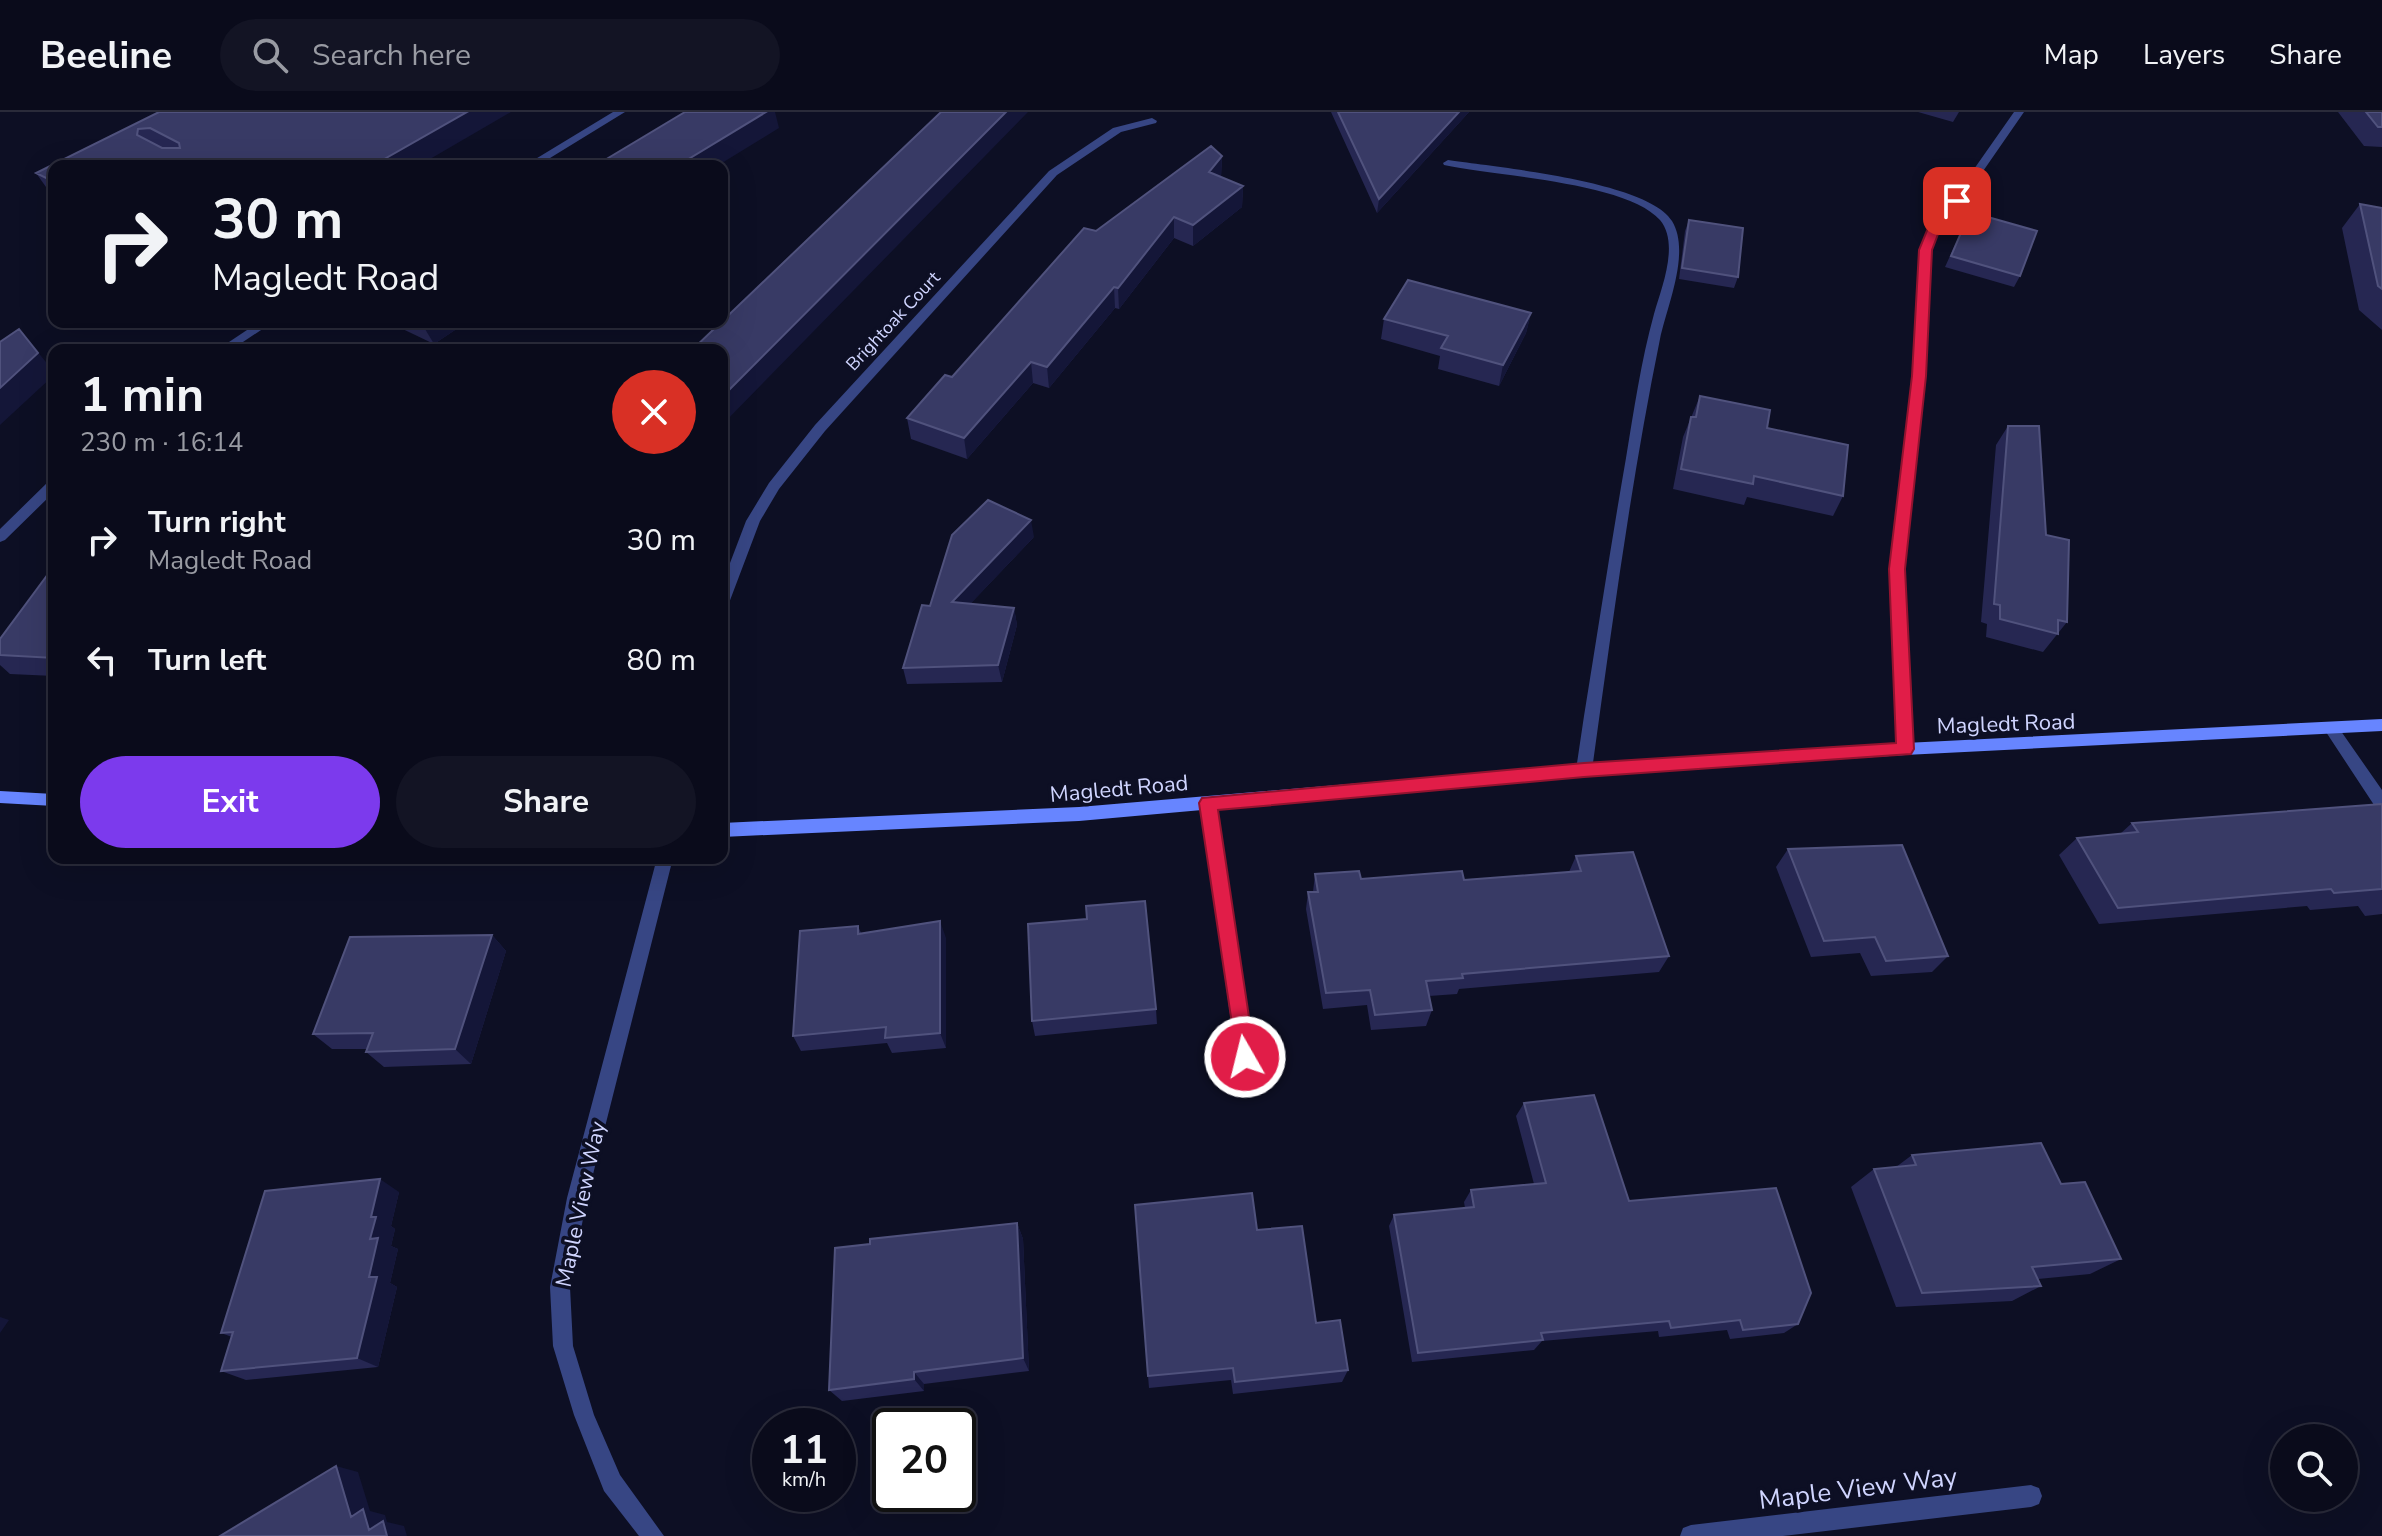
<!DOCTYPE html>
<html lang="en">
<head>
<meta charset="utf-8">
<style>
  :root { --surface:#0a0b1b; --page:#131424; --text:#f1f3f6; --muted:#999ba3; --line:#2a2b3a; --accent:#7c3aed }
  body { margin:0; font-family:"Nunito Sans",sans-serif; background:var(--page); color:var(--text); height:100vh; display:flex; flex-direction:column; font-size:30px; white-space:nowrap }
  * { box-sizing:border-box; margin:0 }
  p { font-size:26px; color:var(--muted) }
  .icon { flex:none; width:44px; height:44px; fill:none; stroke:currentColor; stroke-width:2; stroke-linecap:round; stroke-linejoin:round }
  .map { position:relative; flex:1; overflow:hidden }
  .drawer { position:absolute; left:48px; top:232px; width:680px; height:520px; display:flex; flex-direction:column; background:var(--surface); border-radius:16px; box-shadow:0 8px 32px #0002,0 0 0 2px var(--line) }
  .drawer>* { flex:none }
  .banner { position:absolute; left:48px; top:48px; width:680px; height:168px; border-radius:16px; box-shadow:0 8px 32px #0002,0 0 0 2px var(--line); background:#0a0b1b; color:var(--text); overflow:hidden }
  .buttons { position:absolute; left:2270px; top:1312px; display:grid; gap:16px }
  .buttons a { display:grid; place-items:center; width:88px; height:88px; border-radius:50%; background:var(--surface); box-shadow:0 8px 32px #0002,0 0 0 2px var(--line); font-size:40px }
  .speed { position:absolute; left:752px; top:1296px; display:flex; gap:16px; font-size:40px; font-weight:700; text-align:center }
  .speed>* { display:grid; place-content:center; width:104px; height:104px; border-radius:50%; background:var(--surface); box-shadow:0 8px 32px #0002,0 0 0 2px var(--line); line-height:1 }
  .speed small { font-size:20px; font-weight:400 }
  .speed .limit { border:4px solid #111; border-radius:12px; background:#fff; color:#111 }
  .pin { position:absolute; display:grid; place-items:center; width:68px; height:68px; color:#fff; margin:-34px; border-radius:16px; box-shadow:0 4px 12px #0006 }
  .me { position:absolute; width:88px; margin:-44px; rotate:352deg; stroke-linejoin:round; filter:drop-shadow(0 0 6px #0008) }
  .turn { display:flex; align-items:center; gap:28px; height:168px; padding:0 32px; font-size:36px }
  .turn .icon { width:104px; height:104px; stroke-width:2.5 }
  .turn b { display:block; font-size:56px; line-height:68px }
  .round { display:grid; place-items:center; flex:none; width:84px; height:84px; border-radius:42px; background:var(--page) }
  .head { display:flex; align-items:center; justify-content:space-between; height:136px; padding:0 32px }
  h1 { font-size:48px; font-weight:700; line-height:60px }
  .cta { display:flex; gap:16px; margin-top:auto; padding:16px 32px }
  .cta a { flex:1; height:92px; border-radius:48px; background:var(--accent); color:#fff; font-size:32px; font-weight:700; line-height:92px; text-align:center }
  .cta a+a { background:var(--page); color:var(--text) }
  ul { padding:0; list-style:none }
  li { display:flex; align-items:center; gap:24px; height:120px; padding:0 32px }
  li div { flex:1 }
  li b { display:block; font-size:30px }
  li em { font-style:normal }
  header { display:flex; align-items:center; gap:48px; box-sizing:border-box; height:112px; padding:0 40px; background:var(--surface); border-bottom:2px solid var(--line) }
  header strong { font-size:38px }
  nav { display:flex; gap:44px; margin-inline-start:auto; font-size:28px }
  .search { width:560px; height:72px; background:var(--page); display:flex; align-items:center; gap:20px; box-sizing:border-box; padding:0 28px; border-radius:44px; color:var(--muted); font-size:30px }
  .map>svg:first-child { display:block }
</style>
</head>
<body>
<header>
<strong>Beeline</strong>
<div class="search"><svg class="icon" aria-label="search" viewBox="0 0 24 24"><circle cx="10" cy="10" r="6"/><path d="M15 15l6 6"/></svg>Search here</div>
<nav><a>Map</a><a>Layers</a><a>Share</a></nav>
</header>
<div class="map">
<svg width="2382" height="1424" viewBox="0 0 2382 1424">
  <rect width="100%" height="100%" fill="#0d0f24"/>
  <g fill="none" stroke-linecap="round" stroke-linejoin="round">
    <path fill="#374684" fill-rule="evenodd" d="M 2014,0 L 2024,0 L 1961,91 L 1939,117 L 1931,138 L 1925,264 L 1904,457 L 1913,637 L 1905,643 L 1897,637 L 1890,457 L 1913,264 L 1919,138 L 1928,116 L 1953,87 Z
      M 1448,48 C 1495,55 1648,69 1672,109 C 1691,140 1667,194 1660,227 C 1631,369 1612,514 1592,658 L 1590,662 L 1578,662 L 1576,658 L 1584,604 C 1598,518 1611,432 1626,346 C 1634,298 1641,249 1654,202 C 1661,177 1680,132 1660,108 C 1627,70 1495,64 1444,53 L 1443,51 Z
      M 2331,610 L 2336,612 L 2382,678 L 2382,697 L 2376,696 L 2326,620 L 2323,616 L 2326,612 Z
      M 1208,685 L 1214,686 L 1216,691 L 1254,945 L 1251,951 L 1245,953 L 1239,951 L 1236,945 L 1200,691 L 1202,686 Z"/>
    <path fill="#374684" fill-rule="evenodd" d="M 613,0 L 625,0 L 537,54 L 524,54 Z
      M 1152,6 L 1157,9 L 1156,11 L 1121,20 L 1057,63 L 825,319 L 779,377 L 760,409 L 729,491 L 722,496 L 722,472 L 746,409 L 769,371 L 815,313 L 1049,59 L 1113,16 Z
      M 259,210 L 273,210 L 231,238 L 217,238 Z
      M 54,367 L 54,380 L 5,428 L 0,430 L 0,417 L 49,369 Z
      M 657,746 L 673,746 L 587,1086 L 570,1175 L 573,1234 L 594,1303 L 620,1363 L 664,1424 L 639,1424 L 604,1379 L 574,1303 L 553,1234 L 550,1175 L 567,1086 Z
      M 2031,1373 L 2039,1376 L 2042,1384 L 2039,1392 L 2031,1395 L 1783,1424 L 1680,1424 L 1683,1416 L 1691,1413 Z"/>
    <path fill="#6785ff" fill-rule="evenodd" d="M 2382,607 L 2382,619 L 1905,643 L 1584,664 L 1079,709 L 722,725 L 722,711 L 1079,695 L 1584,652 L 1905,631 Z
      M 0,679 L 54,682 L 54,694 L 0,691 Z"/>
  </g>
  <path fill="#262752" d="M 159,0 L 511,0 L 54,54 L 54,83 L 51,82 L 36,61 Z
    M 1331,0 L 1469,0 L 1377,101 Z
    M 1918,0 L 1959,0 L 1953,10 Z
    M 2338,0 L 2382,0 L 2382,35 L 2364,34 Z
    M 1222,44 L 1221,65 L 1243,74 L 1242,95 L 1193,134 L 1174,126 L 1119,197 L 1115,196 L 1049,276 L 1033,271 L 967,347 L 911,327 L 907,306 L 952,265 L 1096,119 Z
    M 2360,92 L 2382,96 L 2382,218 L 2359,198 L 2342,116 Z
    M 1970,100 L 2020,164 L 2014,175 L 1945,155 Z
    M 1689,108 L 1738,165 L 1734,176 L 1679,167 L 1685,119 Z
    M 1531,201 L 1526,221 L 1499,274 L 1438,257 L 1440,244 L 1381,227 L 1384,207 Z
    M 388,210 L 467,210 L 434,232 Z
    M 1700,284 L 1767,316 L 1843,384 L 1833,404 L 1747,385 L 1744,393 L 1673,377 L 1683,325 Z
    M 2008,314 L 2046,423 L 2067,510 L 2043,540 L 1986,525 L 1987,512 L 1981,510 L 1996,333 Z
    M 1034,425 L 970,492 L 1014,496 L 1017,513 L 1002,570 L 907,572 L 903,556 L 930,494 Z
    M 54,454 L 54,564 L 10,562 L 0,553 L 0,527 Z
    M 2382,692 L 2382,802 L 2365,804 L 2358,794 L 2310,798 L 2307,794 L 2099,812 L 2059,743 L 2077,726 L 2120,722 L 2132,711 Z
    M 1788,737 L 1948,844 L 1932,860 L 1871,864 L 1860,841 L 1811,845 L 1776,755 Z
    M 1576,744 L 1669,844 L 1659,860 L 1459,877 L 1457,882 L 1429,884 L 1432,898 L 1426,914 L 1371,918 L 1367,893 L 1323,897 L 1306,797 L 1308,780 L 1313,780 L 1315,762 L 1361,767 L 1464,768 L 1569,760 Z
    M 1087,807 L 1156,897 L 1157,912 L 1035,924 L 1032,909 Z
    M 858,814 L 861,821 L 946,826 L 946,936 L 892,941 L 887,931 L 801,939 L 793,924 Z
    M 492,823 L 506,839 L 471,952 L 384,955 L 366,940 L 368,937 L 332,937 L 313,922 Z
    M 1524,991 L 1629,1089 L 1798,1212 L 1784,1221 L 1730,1227 L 1727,1218 L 1659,1225 L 1658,1219 L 1542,1229 L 1534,1238 L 1412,1250 L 1389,1114 L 1394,1103 L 1465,1096 L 1464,1090 L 1471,1078 L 1534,1072 L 1516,1004 Z
    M 1912,1043 L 2061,1072 L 2121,1147 L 2090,1162 L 2038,1167 L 2041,1174 L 2012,1189 L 1896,1195 L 1851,1075 L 1874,1057 L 1896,1055 Z
    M 399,1080 L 391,1114 L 395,1117 L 391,1134 L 398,1137 L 390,1171 L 397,1175 L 378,1255 L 246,1268 L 221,1259 L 232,1225 L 221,1221 Z
    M 1017,1111 L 1023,1127 L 1029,1259 L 924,1272 L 924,1279 L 842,1289 L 829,1278 Z
    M 1257,1118 L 1348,1258 L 1342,1270 L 1233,1282 L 1231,1268 L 1149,1276 L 1148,1264 Z"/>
  <path fill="#141638" d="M 467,0 L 511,0 L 418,54 L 372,54 Z
    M 766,0 L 775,0 L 779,16 L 717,54 L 677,54 Z
    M 1006,0 L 1028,0 L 722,313 L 722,285 Z
    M 1459,0 L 1469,0 L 1377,101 L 1379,87 Z
    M 1222,44 L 1221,65 L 1209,81 L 1209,60 Z
    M 1243,74 L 1242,95 L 1193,134 L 1193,113 Z
    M 1174,105 L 1174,126 L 1119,197 L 1118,176 Z
    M 1114,175 L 1115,196 L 1049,276 L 1047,255 Z
    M 1531,201 L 1526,221 L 1499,274 L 1503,253 Z
    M 425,210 L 467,210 L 434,232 L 422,212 Z
    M 19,217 L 54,260 L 54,263 L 0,313 L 0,276 Z
    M 1031,250 L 1033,271 L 967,347 L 964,326 Z
    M 1031,408 L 1034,425 L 956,507 L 952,490 Z
    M 1014,496 L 1017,513 L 1002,570 L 998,553 Z
    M 940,809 L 946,826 L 946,936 L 940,921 Z
    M 492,823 L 506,839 L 471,952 L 455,937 Z
    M 380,1067 L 399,1080 L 391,1114 L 395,1117 L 391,1134 L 398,1137 L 390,1171 L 397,1175 L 378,1255 L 357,1246 L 369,1165 L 371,1105 Z
    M 1017,1111 L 1023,1127 L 1029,1259 L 1023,1246 Z
    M 0,1205 L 9,1208 L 0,1221 Z
    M 914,1260 L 924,1272 L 924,1279 L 914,1267 Z
    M 336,1354 L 358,1360 L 370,1399 L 385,1403 L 387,1410 L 404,1414 L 407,1424 L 387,1424 L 369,1418 L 351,1405 Z"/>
  <path fill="#383a65" stroke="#50527d" stroke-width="2" fill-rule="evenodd" d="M 159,0 L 467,0 L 372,54 L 54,54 L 54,70 L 36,61 ZM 150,16 L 179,31 L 180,36 L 162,36 L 137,23 L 138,17 Z
    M 685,0 L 766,0 L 677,54 L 595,54 Z
    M 941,0 L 1006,0 L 722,285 L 722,238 L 692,238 Z
    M 1338,0 L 1459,0 L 1379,87 Z
    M 2366,0 L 2382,0 L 2382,15 L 2378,15 Z
    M 1211,34 L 1222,44 L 1209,60 L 1243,74 L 1193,113 L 1174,105 L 1118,176 L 1114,175 L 1047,255 L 1031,250 L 964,326 L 907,306 L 945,263 L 952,265 L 1084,116 L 1096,119 Z
    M 2360,92 L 2382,96 L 2382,177 L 2378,174 Z
    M 1970,100 L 2037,119 L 2020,164 L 1951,144 Z
    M 1689,108 L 1743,116 L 1738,165 L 1682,156 Z
    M 1408,168 L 1531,201 L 1503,253 L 1441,236 L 1448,224 L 1384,207 Z
    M 19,217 L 38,241 L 0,276 L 0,230 Z
    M 1700,284 L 1770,298 L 1767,316 L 1848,333 L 1843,384 L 1754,364 L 1753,372 L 1681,357 L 1691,305 L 1696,305 Z
    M 2008,314 L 2039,314 L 2046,423 L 2069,428 L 2067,510 L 2058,508 L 2058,522 L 2000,507 L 2000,493 L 1994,492 Z
    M 988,388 L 1031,408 L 952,490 L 1014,496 L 998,553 L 903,556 L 922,493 L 930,494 L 952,423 Z
    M 54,454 L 54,546 L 0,543 L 0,527 Z
    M 2382,692 L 2382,777 L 2334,781 L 2331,777 L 2118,796 L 2077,726 L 2138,720 L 2132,711 Z
    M 1902,733 L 1948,844 L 1886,849 L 1875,825 L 1824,829 L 1788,737 Z
    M 1633,740 L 1669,844 L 1462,862 L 1463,866 L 1426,869 L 1432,898 L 1375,903 L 1370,878 L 1326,881 L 1308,780 L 1318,780 L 1315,762 L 1359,759 L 1361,767 L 1462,759 L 1464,768 L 1581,759 L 1576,744 Z
    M 1145,789 L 1156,897 L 1032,909 L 1028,812 L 1087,807 L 1086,794 Z
    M 940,809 L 940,921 L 885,926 L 886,915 L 793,924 L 800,819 L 858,814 L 858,822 Z
    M 492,823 L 455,937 L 366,940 L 373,921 L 313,922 L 350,825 Z
    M 1594,983 L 1629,1089 L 1776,1076 L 1811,1181 L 1798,1212 L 1743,1218 L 1740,1208 L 1671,1216 L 1669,1209 L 1541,1221 L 1543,1228 L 1418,1241 L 1394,1103 L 1474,1095 L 1471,1078 L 1546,1071 L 1524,991 Z
    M 2041,1031 L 2061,1072 L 2085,1070 L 2121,1147 L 2032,1155 L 2041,1174 L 1922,1181 L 1874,1057 L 1916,1053 L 1912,1043 Z
    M 380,1067 L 371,1105 L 376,1105 L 370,1127 L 378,1126 L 369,1165 L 377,1165 L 357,1246 L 221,1259 L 233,1220 L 221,1221 L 265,1079 Z
    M 1252,1081 L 1257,1118 L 1302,1114 L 1316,1211 L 1340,1208 L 1348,1258 L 1235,1270 L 1233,1256 L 1148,1264 L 1135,1093 Z
    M 1017,1111 L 1023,1246 L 914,1260 L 914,1267 L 829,1278 L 835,1136 L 870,1132 L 870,1127 Z
    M 336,1354 L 351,1405 L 363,1397 L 369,1418 L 383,1409 L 387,1424 L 220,1424 Z"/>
  <path fill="#e11d48" stroke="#92132f" stroke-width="2" d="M 1953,87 L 1964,89 L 1940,117 L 1932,138 L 1926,264 L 1905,457 L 1914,637 L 1911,642 L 1584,665 L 1218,698 L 1255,945 L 1252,952 L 1245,954 L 1238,952 L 1199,691 L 1202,686 L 1584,651 L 1896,631 L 1889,457 L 1912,264 L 1919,138 L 1928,116 Z"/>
  <g text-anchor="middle" stroke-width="7" stroke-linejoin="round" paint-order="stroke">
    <g font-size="18" fill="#d0d5ff" stroke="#0d0f24">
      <text transform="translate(893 209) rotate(-47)" y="6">Brightoak Court</text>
    </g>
    <g font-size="22" fill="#d0d5ff" stroke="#0d0f24">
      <text transform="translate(2006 611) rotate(-2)" y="8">Magledt Road</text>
      <text transform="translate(1119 676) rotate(-5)" y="8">Magledt Road</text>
      <text transform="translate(580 1092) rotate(-78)" y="8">Maple View Way</text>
    </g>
    <g font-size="26" fill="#d0d5ff" stroke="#0d0f24">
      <text transform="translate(1858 1376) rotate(-7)" y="9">Maple View Way</text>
    </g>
  </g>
</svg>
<div class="buttons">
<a><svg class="icon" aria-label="search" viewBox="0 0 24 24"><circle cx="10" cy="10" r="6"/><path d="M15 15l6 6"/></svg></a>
</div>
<div class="speed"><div>11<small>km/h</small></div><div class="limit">20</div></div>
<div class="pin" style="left:1957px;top:89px;background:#d93025"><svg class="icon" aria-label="arrive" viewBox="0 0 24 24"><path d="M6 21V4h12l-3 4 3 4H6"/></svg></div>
<svg class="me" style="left:1245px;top:945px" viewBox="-20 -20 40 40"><circle r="17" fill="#e11d48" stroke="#fff" stroke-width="3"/><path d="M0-11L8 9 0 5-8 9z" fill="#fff"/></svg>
<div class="banner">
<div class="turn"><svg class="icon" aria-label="right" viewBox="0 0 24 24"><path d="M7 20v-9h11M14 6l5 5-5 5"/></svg><div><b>30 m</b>Magledt Road</div></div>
</div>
<section class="drawer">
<div class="head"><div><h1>1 min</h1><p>230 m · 16:14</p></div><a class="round" style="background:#d93025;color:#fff"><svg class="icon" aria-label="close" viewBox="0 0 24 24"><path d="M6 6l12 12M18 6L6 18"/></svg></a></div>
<ul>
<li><svg class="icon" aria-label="right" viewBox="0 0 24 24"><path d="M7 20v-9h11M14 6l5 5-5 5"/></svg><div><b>Turn right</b><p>Magledt Road</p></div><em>30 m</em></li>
<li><svg class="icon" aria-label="left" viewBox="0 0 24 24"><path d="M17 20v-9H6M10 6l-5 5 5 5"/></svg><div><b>Turn left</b></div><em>80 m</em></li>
</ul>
<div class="cta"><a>Exit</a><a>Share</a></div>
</section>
</div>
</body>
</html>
